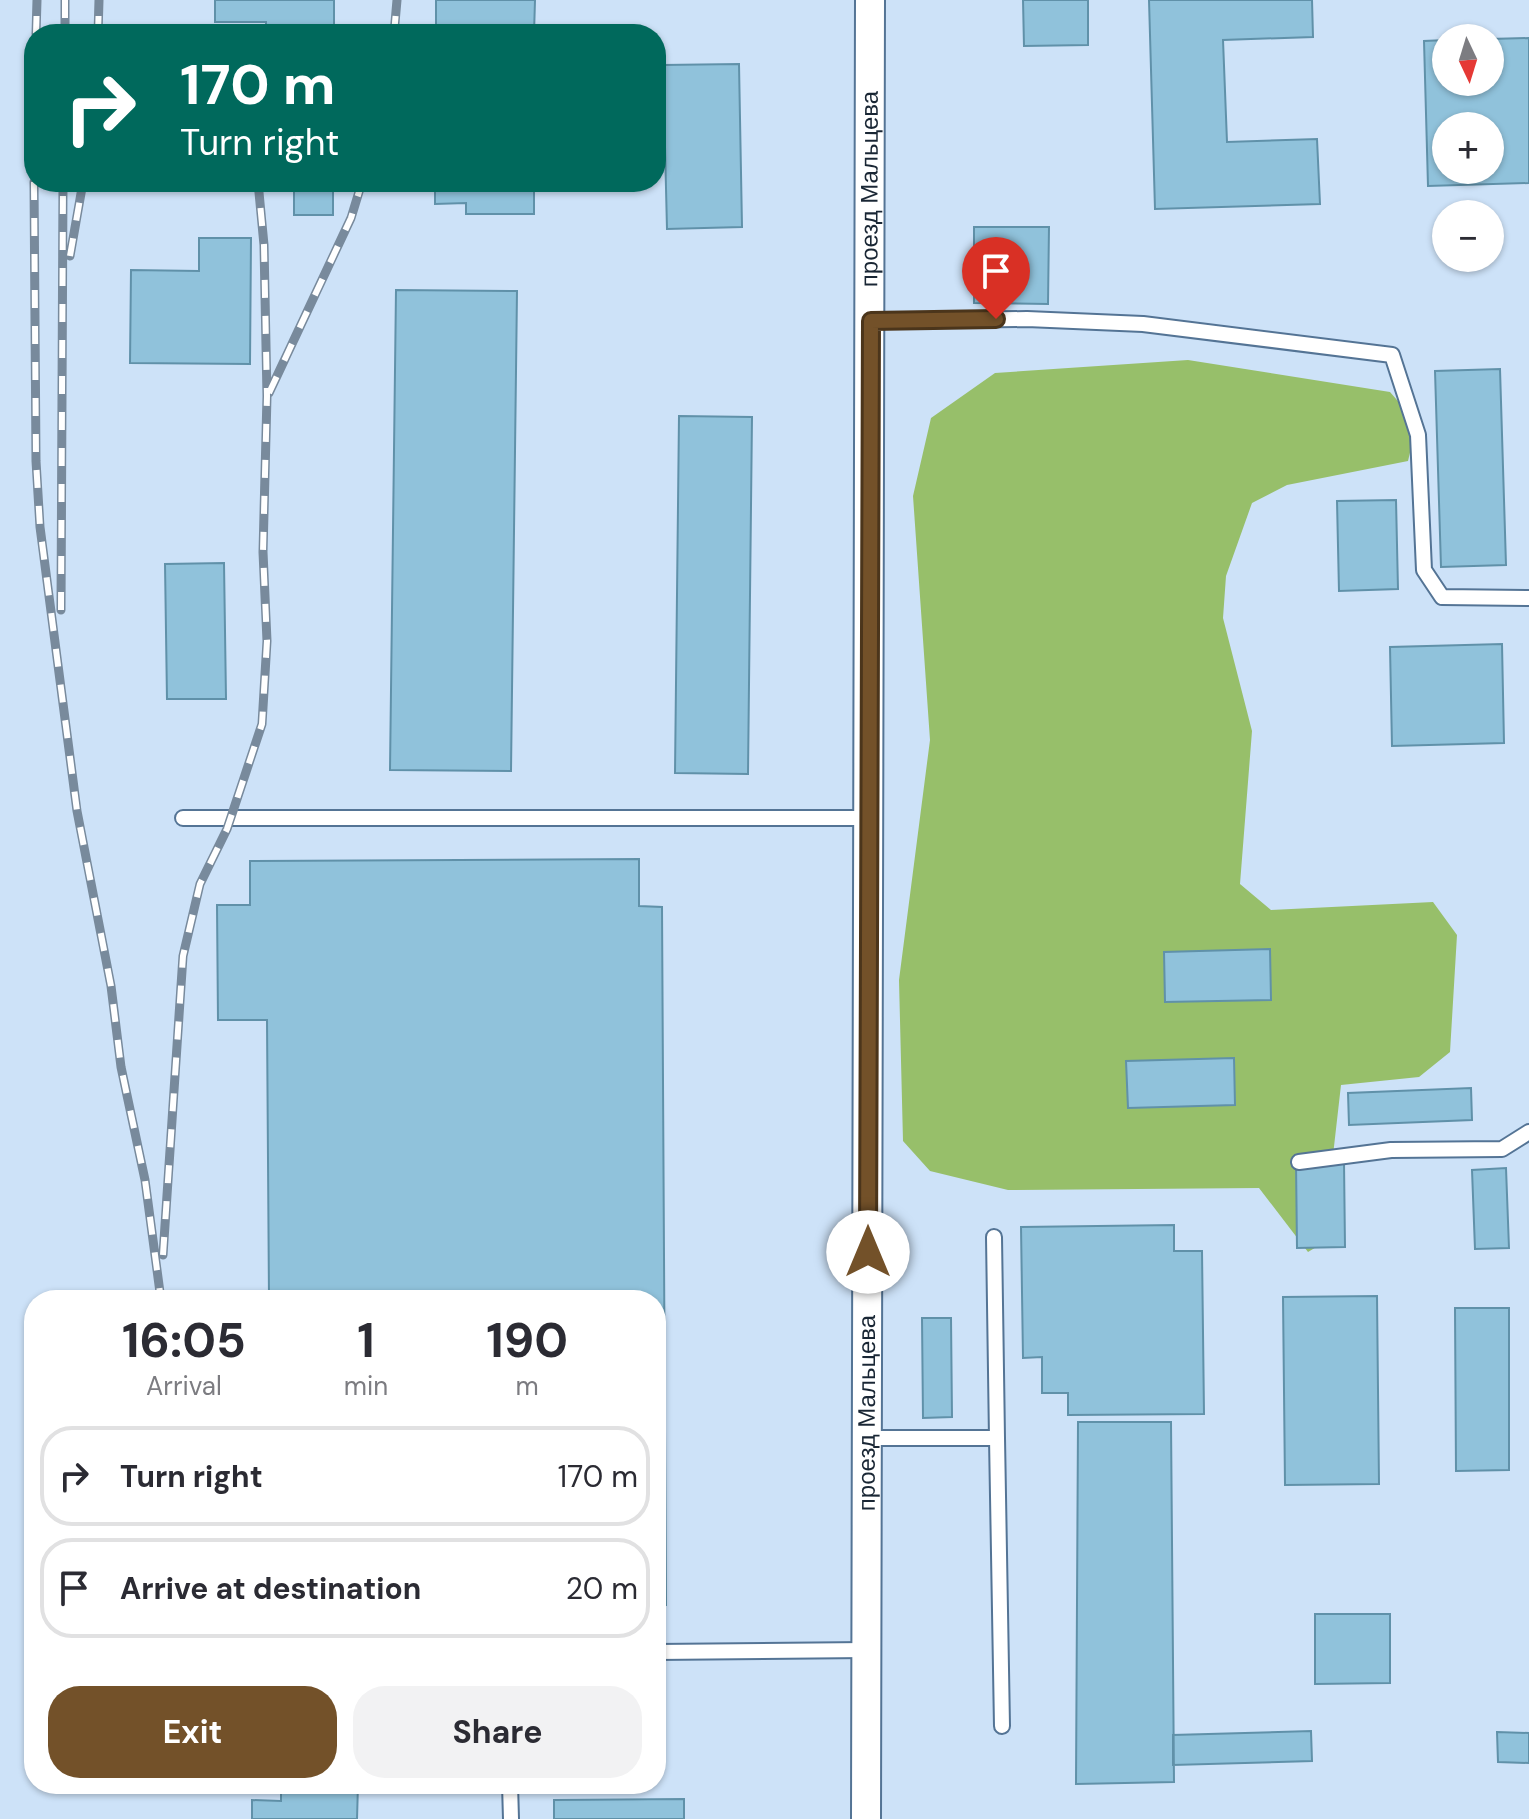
<!DOCTYPE html>
<html lang="en">
<head>
<meta charset="utf-8">
<style>
  :root { --surface:#fff; --page:#f2f2f3; --text:#2b2b33; --muted:#7c7c81; --line:#e1e1e2; --accent:#735129 }
  body { margin:0; font-family:"DM Sans",sans-serif; background:var(--page); color:var(--text); height:100vh; display:flex; flex-direction:column; font-size:30px; white-space:nowrap }
  * { box-sizing:border-box; margin:0 }
  p { font-size:26px; color:var(--muted) }
  .icon { flex:none; width:44px; height:44px; fill:none; stroke:currentColor; stroke-width:2; stroke-linecap:round; stroke-linejoin:round }
  .map { position:relative; flex:1; overflow:hidden }
  .details { position:absolute; left:24px; top:1290px; width:642px; height:504px; display:flex; flex-direction:column; background:var(--surface); border-radius:32px; box-shadow:0 2px 6px #0004 }
  .details>* { flex:none }
  .banner { position:absolute; left:24px; top:24px; width:642px; height:168px; border-radius:32px; box-shadow:0 2px 6px #0004; background:#00695c; color:#fff; overflow:hidden }
  .needle { width:52px; rotate:176deg }
  .tools { position:absolute; left:1432px; top:24px; display:grid; gap:16px }
  .tools a { display:grid; place-items:center; width:72px; height:72px; border-radius:50%; background:var(--surface); box-shadow:0 2px 6px #0004; font-size:40px }
  .pin { position:absolute; display:grid; place-items:center; width:68px; height:68px; color:#fff; margin:-82px -34px; border-radius:50% 50% 50% 0; rotate:-45deg; box-shadow:0 0 8px #0007 }
  .pin .icon { rotate:45deg }
  .me { position:absolute; width:88px; margin:-44px; rotate:0deg; stroke-linejoin:round; filter:drop-shadow(0 0 6px #0008) }
  .turn { display:flex; align-items:center; gap:28px; height:168px; padding:0 24px; font-size:36px }
  .turn .icon { width:104px; height:104px; stroke-width:2.5 }
  .turn b { display:block; font-size:56px; line-height:68px }
  .eta { display:flex; justify-content:space-evenly; align-items:center; height:136px; text-align:center }
  .eta b { font-size:48px; font-weight:700; line-height:56px }
  .cta { display:flex; gap:16px; margin-top:auto; padding:16px 24px }
  .cta a { flex:1; height:92px; border-radius:32px; background:var(--accent); color:#fff; font-size:32px; font-weight:700; line-height:92px; text-align:center }
  .cta a+a { background:var(--page); color:var(--text) }
  ul { padding:0; list-style:none }
  li { display:flex; align-items:center; gap:24px; height:100px; margin:0 16px 12px; padding:0 8px; border:4px solid var(--line); border-radius:32px }
  li div { flex:1 }
  li b { display:block; font-size:30px }
  li em { font-style:normal }
  .map>svg:first-child { display:block }
</style>
</head>
<body>
<div class="map">
<svg width="1529" height="1819" viewBox="0 0 1529 1819">
  <rect width="100%" height="100%" fill="#cde2f8"/>
  <path fill="#97bf6a" d="M 1188,360 L 1390,392 L 1417,423 L 1408,461 L 1287,485 L 1252,503 L 1226,576 L 1223,618 L 1252,731 L 1240,884 L 1271,910 L 1433,902 L 1457,935 L 1450,1052 L 1419,1077 L 1341,1085 L 1323,1243 L 1308,1252 L 1259,1188 L 1008,1190 L 930,1171 L 903,1141 L 899,980 L 930,740 L 913,496 L 931,418 L 995,373 Z"/>
  <path fill="#90c2db" stroke="#6091a9" stroke-width="2" fill-rule="evenodd" d="M 215,0 L 334,0 L 334,34 L 266,31 L 266,22 L 215,22 Z
    M 436,0 L 535,0 L 534,34 L 436,34 Z
    M 1023,0 L 1088,0 L 1088,45 L 1024,46 Z
    M 1149,0 L 1312,0 L 1313,37 L 1223,40 L 1227,142 L 1317,139 L 1320,204 L 1155,209 Z
    M 1529,38 L 1529,183 L 1428,186 L 1424,41 L 1446,40 L 1446,82 L 1490,82 L 1490,39 ZM 1446,126 L 1490,126 L 1490,170 L 1446,170 Z
    M 739,64 L 742,227 L 667,229 L 663,65 Z
    M 294,182 L 333,182 L 333,215 L 294,215 Z
    M 435,182 L 534,182 L 534,214 L 466,214 L 466,203 L 435,204 Z
    M 974,227 L 1049,227 L 1048,304 L 974,303 Z
    M 199,238 L 251,238 L 250,364 L 130,363 L 131,270 L 199,271 Z
    M 396,290 L 517,291 L 511,771 L 390,770 Z
    M 1500,369 L 1506,565 L 1441,567 L 1435,371 Z
    M 679,416 L 752,417 L 748,774 L 675,773 Z
    M 1396,500 L 1398,589 L 1339,591 L 1337,501 Z
    M 224,563 L 226,699 L 167,699 L 165,564 Z
    M 1502,644 L 1504,743 L 1392,746 L 1390,647 Z
    M 639,859 L 639,906 L 662,907 L 666,1605 L 656,1605 L 656,1300 L 269,1300 L 267,1020 L 218,1020 L 217,905 L 250,905 L 250,861 Z
    M 1270,949 L 1271,1000 L 1165,1002 L 1164,952 Z
    M 1234,1058 L 1235,1105 L 1128,1108 L 1126,1061 Z
    M 1471,1088 L 1472,1120 L 1349,1125 L 1348,1093 Z
    M 1344,1162 L 1345,1247 L 1297,1248 L 1296,1163 Z
    M 1506,1168 L 1509,1248 L 1475,1249 L 1472,1170 Z
    M 1174,1225 L 1174,1251 L 1202,1251 L 1204,1414 L 1068,1415 L 1068,1393 L 1042,1393 L 1042,1357 L 1023,1358 L 1021,1227 Z
    M 1377,1296 L 1379,1484 L 1285,1485 L 1283,1297 Z
    M 1455,1308 L 1509,1308 L 1509,1470 L 1456,1471 Z
    M 922,1318 L 951,1318 L 952,1417 L 923,1418 Z
    M 1078,1422 L 1171,1422 L 1174,1782 L 1076,1784 Z
    M 1315,1614 L 1390,1614 L 1390,1683 L 1315,1684 Z
    M 1311,1731 L 1312,1761 L 1173,1765 L 1173,1735 Z
    M 1497,1732 L 1529,1733 L 1529,1763 L 1498,1762 Z
    M 281,1784 L 358,1784 L 357,1819 L 252,1819 L 252,1800 L 281,1801 Z
    M 684,1799 L 684,1819 L 554,1819 L 554,1800 Z"/>
  <g fill="none" stroke-linecap="round" stroke-linejoin="round">
    <defs>
      <path id="lane" d="M 871,321 L 1027,319 L 1143,324 L 1392,355 L 1418,435 L 1424,570 L 1442,597 L 1529,598
        M 183,818 L 869,818
        M 1299,1162 L 1391,1150 L 1502,1149 L 1529,1132
        M 867,1438 L 997,1438 L 994,1237
        M 997,1438 L 1002,1726
        M 656,1652 L 867,1650
        M 510,1784 L 511,1819"/>
      <g id="street">
        <path id="s1" d="M 866,1819 L 870,0"/>
      </g>
    </defs>
    <use href="#lane" stroke="#547495" stroke-width="18"/>
    <use href="#street" stroke="#547495" stroke-width="32"/>
    <use href="#lane" stroke="#fff" stroke-width="14"/>
    <use href="#street" stroke="#fff" stroke-width="28"/>
    <defs>
      <path id="rail" d="M 65,0 L 65,34
        M 36,34 L 37,0
        M 98,34 L 99,0
        M 394,34 L 397,0
        M 34,182 L 36,461 L 40,527 L 77,811 L 111,986 L 121,1067 L 145,1180 L 161,1300
        M 70,256 L 83,182
        M 269,393 L 351,218 L 362,182
        M 61,610 L 63,182
        M 163,1255 L 183,956 L 200,884 L 227,829 L 262,724 L 267,641 L 263,552 L 267,396 L 264,245 L 258,182"/>
    </defs>
    <use href="#rail" stroke="#788a9c" stroke-width="9"/>
    <use href="#rail" stroke="#fff" stroke-width="6" stroke-dasharray="18" stroke-linecap="butt"/>
  </g>
  <g fill="none" stroke-linecap="round" stroke-linejoin="round">
    <defs>
      <path id="route" d="M 868,1252 L 871,321 L 996,319"/>
    </defs>
    <use href="#route" stroke="#4b351b" stroke-width="20"/>
    <use href="#route" stroke="#735129" stroke-width="14"/>
  </g>
  <g text-anchor="middle" stroke-width="6" stroke-linejoin="round" paint-order="stroke">
    <g font-size="24" fill="#192634" stroke="#fff">
      <text dy="8" stroke="none"><textPath href="#s1" startOffset="1630">проезд Мальцева</textPath></text>
      <text dy="8" stroke="none"><textPath href="#s1" startOffset="406">проезд Мальцева</textPath></text>
    </g>
  </g>
</svg>
<div class="tools">
<a><svg class="needle" viewBox="-14 -14 28 28"><path d="M0-13l5 13h-10z" fill="#e53935"/><path d="M0 13l5-13h-10z" fill="#7c7c81"/></svg></a>
<a>+</a>
<a>−</a>
</div>
<div class="pin" style="left:996px;top:319px;background:#d93025"><svg class="icon" aria-label="arrive" viewBox="0 0 24 24"><path d="M6 21V4h12l-3 4 3 4H6"/></svg></div>
<svg class="me" style="left:868px;top:1252px" viewBox="-20 -20 40 40"><circle r="19" fill="#fff"/><path d="M0-13L10 11 0 6-10 11z" fill="#735129"/></svg>
<div class="banner">
<div class="turn"><svg class="icon" aria-label="right" viewBox="0 0 24 24"><path d="M7 20v-9h11M14 6l5 5-5 5"/></svg><div><b>170 m</b>Turn right</div></div>
</div>
<section class="details">
<div class="eta">
<div><b>16:05</b><p>Arrival</p></div>
<div><b>1</b><p>min</p></div>
<div><b>190</b><p>m</p></div>
</div>
<ul>
<li><svg class="icon" aria-label="right" viewBox="0 0 24 24"><path d="M7 20v-9h11M14 6l5 5-5 5"/></svg><div><b>Turn right</b></div><em>170 m</em></li>
<li><svg class="icon" aria-label="arrive" viewBox="0 0 24 24"><path d="M6 21V4h12l-3 4 3 4H6"/></svg><div><b>Arrive at destination</b></div><em>20 m</em></li>
</ul>
<div class="cta"><a>Exit</a><a>Share</a></div>
</section>
</div>
</body>
</html>
